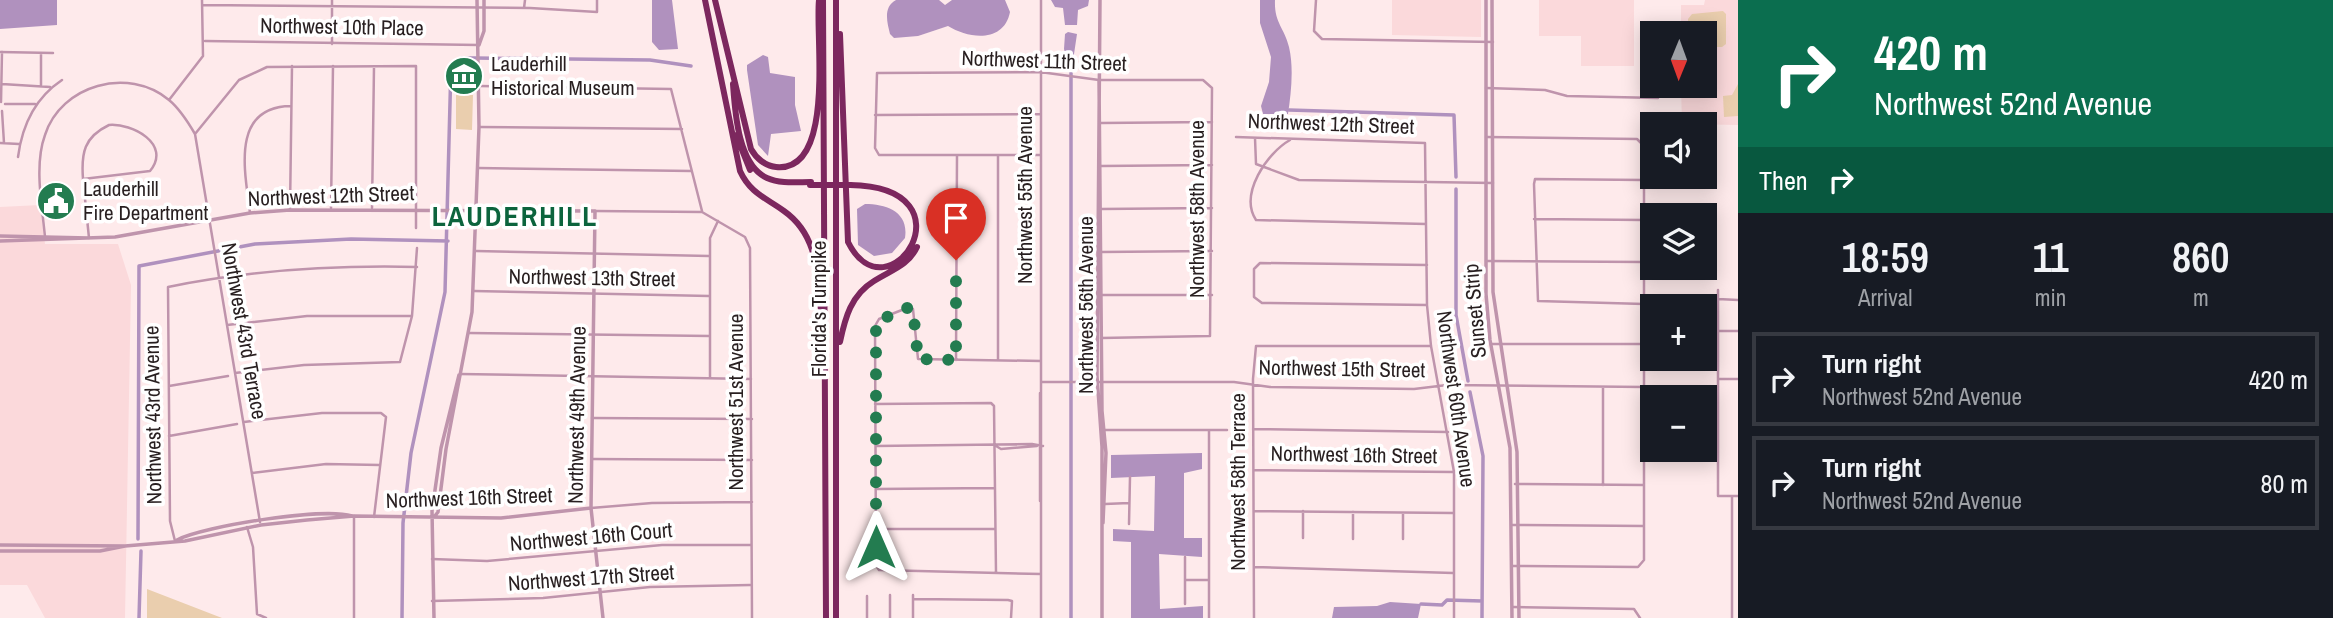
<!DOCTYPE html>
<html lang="en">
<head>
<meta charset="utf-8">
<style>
  :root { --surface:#171b24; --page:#242831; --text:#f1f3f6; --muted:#9ea1a6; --line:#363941 }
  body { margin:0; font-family:"Archivo Narrow",sans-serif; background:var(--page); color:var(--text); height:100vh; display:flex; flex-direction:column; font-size:26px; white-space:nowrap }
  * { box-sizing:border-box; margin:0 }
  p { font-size:23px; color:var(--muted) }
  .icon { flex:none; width:38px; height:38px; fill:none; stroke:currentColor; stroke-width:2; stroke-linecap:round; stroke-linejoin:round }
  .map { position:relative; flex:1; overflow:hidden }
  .panel { display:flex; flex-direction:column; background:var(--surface); width:595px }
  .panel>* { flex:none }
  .guide { background:#0b6e4f; color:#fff; overflow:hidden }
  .needle { width:46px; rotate:181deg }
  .buttons { position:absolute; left:1640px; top:21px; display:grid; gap:14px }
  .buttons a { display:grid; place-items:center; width:77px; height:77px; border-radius:0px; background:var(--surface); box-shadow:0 4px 18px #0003; font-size:35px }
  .pin { position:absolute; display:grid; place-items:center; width:60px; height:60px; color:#fff; margin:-72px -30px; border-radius:50% 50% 50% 0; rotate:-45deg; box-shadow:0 0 7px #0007 }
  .pin .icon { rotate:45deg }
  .me { position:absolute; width:77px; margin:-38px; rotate:0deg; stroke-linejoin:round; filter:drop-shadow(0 0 5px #0008) }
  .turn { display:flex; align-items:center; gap:24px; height:147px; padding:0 21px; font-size:32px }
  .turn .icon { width:91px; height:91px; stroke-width:2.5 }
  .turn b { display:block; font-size:49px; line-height:60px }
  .then { display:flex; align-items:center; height:66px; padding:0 21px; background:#0003; gap:14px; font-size:26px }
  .eta { display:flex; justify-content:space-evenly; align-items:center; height:119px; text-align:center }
  .eta b { font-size:42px; font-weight:600; line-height:49px }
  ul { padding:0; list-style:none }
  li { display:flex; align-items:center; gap:21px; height:94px; margin:0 14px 10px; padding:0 7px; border:4px solid var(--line); border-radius:0px }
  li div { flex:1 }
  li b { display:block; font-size:26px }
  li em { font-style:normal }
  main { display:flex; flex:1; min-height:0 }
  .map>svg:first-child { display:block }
</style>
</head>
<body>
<main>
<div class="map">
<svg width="1738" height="618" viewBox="0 0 1738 618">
  <rect width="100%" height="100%" fill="#feeaeb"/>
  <path fill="#fbd9db" d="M 1392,0 L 1481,0 L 1481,37 L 1392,35 Z
    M 1539,0 L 1634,0 L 1634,66 L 1581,66 L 1581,36 L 1539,36 Z
    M 1705,0 L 1738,0 L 1738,125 L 1682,124 L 1681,86 L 1704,86 L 1704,33 L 1681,33 L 1681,5 L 1704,5 Z
    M 40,205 L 45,244 L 118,244 L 131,285 L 125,618 L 45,618 L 27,585 L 0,585 L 0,207 Z"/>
  <path fill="#eaceae" d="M 1723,11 L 1726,14 L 1726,44 L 1722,47 L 1705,47 L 1704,33 L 1688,33 L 1688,19 L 1692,14 Z
    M 1738,84 L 1738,116 L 1724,117 L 1723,96 L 1732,95 Z
    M 456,94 L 473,95 L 472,130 L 456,129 Z
    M 147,589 L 222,618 L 147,618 Z"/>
  <path fill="#b091be" d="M 0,0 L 57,0 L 57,25 L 0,29 Z
    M 652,0 L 672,0 L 678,49 L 659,50 L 652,42 Z
    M 896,0 L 939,0 L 945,5 L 952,0 L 1005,0 L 1010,12 C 1004,43 969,39 948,26 L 918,36 L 894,38 L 890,34 C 887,22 883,7 896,0 Z
    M 1051,0 L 1089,0 L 1088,6 L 1078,10 L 1077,25 L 1065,25 L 1063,8 L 1055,7 Z
    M 1260,0 L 1275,0 C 1274,23 1284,27 1289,47 C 1294,68 1291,94 1288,114 L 1263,114 L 1261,106 L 1269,82 L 1271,57 L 1260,23 Z
    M 1068,32 L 1077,34 L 1071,74 L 1064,49 L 1065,34 Z
    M 763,55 L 768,57 L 770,73 L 795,77 L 795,105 L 801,131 L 771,134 L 768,156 L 758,145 L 747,70 L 747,65 Z
    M 865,204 C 887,204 909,212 905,238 L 892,253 L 874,256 L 858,245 L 857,209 Z
    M 1202,453 L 1202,469 L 1184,473 L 1184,538 L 1202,538 L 1202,557 L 1159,554 L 1160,609 L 1203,606 L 1203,618 L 1131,618 L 1131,542 L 1113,541 L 1113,529 L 1154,531 L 1155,476 L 1111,478 L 1111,455 Z
    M 1390,602 L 1421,604 L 1418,618 L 1332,618 L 1334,607 L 1377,606 Z"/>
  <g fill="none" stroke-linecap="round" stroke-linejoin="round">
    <path stroke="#b091be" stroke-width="3.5" d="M 1289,110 L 1454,115 L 1456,177
      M 1456,189 L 1456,315 L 1468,381
      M 1470,392 L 1483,456 L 1482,618
      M 138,539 L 139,266 L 255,244 L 351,239 L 448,241
      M 1421,604 L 1442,605 L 1447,600 L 1482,601
      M 139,618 L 141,551
      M 402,618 L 403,523 L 411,453 L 445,292 L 451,65 L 462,58 L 476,58 L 650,60 L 691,66
      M 1071,618 L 1071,69"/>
    <path stroke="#bf94ac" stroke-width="2.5" d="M 332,0 L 332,44
      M 1041,0 L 1041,618
      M 1316,0 L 1314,31 L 1322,39 L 1493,42
      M 202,5 L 530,8 L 597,12 L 597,0
      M 524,8 L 525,0
      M 205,41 L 479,45
      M 0,52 L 53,53
      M 2,84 L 50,87
      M 41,85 L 41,53
      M 479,86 L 671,89 L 702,211
      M 1486,88 L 1545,90 L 1567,96 L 1658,98
      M 169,100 L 203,56 L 202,0
      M 1,102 L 2,52
      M 5,104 L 35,104
      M 2,111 L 4,143
      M 875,115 L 1040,114
      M 1101,123 L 1212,122
      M 109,125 C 132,123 172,144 150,171 L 83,179 C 81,153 84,137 109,125 Z
      M 479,127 L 682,129
      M 195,134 L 239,80 L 267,67 L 416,66 L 416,228
      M 1236,137 L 1425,143 L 1427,305 L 1431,346 L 1454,472 L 1454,618
      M 1486,137 L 1637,139 L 1644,146 L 1644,560 L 1638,567 L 1513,566
      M 1255,138 L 1256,164 L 1299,180 L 1493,183
      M 1290,140 C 1267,153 1239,194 1256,220 L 1426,224
      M 0,143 L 19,144
      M 1040,155 L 879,155 L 875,148 L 877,73 L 1040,72 L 1099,80 L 1203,80 L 1212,88 L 1210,336 L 1101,338
      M 998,156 L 998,359
      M 18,157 C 22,126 35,98 62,80
      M 1101,166 L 1212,165
      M 478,168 L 691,171
      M 83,179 L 89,238
      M 331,208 L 333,66
      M 372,208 L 374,67
      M 290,209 L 292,66
      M 1101,209 L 1212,208
      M 595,211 L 702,212
      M 702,212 L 745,237 L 750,248 L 752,618
      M 250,213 C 245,172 230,107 291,106
      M 1534,219 L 1644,220
      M 45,237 C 42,205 34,165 45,135 C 61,85 128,66 169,100 C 180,109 188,122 195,134 L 260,522
      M 476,251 L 709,256
      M 1101,252 L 1212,251
      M 1486,261 L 1644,262
      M 1427,265 L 1260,263 L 1254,269 L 1254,297 L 1262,303 L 1427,305
      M 1718,290 L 1718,496 L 1738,496
      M 474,291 L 709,296
      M 1101,295 L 1212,295
      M 1718,299 L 1738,300
      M 1644,304 L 1538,301 L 1534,184 L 1535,179 L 1644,180
      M 227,325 L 307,316 L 412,316
      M 1718,331 L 1738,331
      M 469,333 L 710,336
      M 1491,344 L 1644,344
      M 956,360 L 957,155
      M 1041,361 L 918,359 L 913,309 L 907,308 L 879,319 L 875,326 L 876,565 L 879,570 L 1041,574
      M 235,373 L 304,365 L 400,362 L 412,316 L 417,248
      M 460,374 L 751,379
      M 710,377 L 710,238 L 718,221
      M 1718,379 L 1738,379
      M 1041,382 L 1234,382 L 1270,387 L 1414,389 L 1447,385 L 1644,387
      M 169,386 L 228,376
      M 1603,387 L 1603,485
      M 875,404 L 991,403 L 994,406 L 996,573
      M 592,418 L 752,419
      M 244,422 L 322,413 L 381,413 L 386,417 L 374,517
      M 1253,429 L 1448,432
      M 1105,430 L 1227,430
      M 1209,430 L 1209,618
      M 169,436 L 237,424
      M 876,446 L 1032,444 L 1043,446
      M 996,446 L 1001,449 L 1037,446
      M 592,459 L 752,460
      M 1254,470 L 1453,472
      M 252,473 L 326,464 L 380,465
      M 1515,484 L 1644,485
      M 876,489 L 995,488
      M 1732,496 L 1732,618
      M 1040,501 L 1040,393
      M 1105,504 L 1129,503
      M 591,508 L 652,503 L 752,502
      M 1254,511 L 1453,513
      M 354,516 L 354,618
      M 1129,524 L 1130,477
      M 1512,525 L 1644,526
      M 247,527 L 253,547 L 257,614 L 266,618
      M 876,529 L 995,529
      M 1303,538 L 1303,511
      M 1353,539 L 1353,512
      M 1403,539 L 1403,513
      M 175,541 L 170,521 L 168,287 C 251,270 332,265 417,267
      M 432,559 L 487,561 L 662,545 L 750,545
      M 1254,567 L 1453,573
      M 1185,580 L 1209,580
      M 890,595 L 890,618
      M 913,595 L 913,618
      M 867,596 L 867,618
      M 913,599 L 1008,600 L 1012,601 L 1011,618
      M 432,601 L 543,598 L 650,587 L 750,585
      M 1185,604 L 1185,557
      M 1513,607 L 1634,609 L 1640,618
      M 1254,618 L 1253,379 L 1256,346 L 1431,346"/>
    <path stroke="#bf94ac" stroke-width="3.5" d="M 1100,0 L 1097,376 L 1102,447 L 1102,618
      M 1486,0 L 1486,294 L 1490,340 L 1510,448 L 1512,618
      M 1492,0 L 1493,292 L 1517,452 L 1519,618
      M 479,45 L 484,31 L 484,0
      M 1099,80 L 1102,411 L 1106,453 L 1103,523
      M 0,236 L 89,238
      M 0,241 L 115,237 L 250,213 L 290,210 L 595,211 L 591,508 L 603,618
      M 434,517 L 438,512 L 446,449 L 472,312 L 479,127 L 477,0
      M 177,540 C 204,526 324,507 352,516
      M 0,545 L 125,546 L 185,541 L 261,525 L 307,520 L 354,516 L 501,518 L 591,508
      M 0,551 L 100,551 L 125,546
      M 434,618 L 432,511 L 441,448 L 459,375"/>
    <path stroke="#7c275e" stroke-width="6" d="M 705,0 L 740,171 C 750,193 766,198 784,211 C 818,235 817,273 821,310
      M 715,0 L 751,149 C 756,158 765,166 776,167 C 836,173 815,36 819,0
      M 823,0 L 826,618
      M 840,34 L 848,242 C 888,322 978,187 850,185
      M 733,84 C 735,112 738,165 767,178 C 780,184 797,182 811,182
      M 736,135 L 750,170
      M 840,342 C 845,318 851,295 874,281 C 891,270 908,266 917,247
      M 836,618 L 836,0"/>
    <path stroke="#7c275e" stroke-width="6" d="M 810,185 L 850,185"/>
  </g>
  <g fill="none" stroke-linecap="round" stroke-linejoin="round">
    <path stroke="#237c50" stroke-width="12" stroke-dasharray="0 21.6" d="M 876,547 L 876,322 L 907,308 L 913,309 L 918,359 L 956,360 L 956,260"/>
  </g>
  <defs>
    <symbol id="museum-disc" viewBox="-11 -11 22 22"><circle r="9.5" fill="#237c50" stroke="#fff"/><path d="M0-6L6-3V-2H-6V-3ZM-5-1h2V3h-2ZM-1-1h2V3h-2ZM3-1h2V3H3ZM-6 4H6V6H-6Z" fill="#fff"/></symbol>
    <symbol id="civic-disc" viewBox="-11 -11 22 22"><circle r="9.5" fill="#237c50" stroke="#fff"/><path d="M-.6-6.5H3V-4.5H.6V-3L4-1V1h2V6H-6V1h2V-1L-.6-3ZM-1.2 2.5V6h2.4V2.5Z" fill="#fff"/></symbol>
  </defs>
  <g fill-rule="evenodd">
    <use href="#museum-disc" x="442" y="54" width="44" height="44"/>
    <use href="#civic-disc" x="34" y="179" width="44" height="44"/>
  </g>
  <g text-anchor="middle" stroke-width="7" stroke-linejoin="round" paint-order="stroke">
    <g font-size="21" fill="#281f20" stroke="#fff">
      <text transform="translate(342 27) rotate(1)" y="7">Northwest 10th Place</text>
      <text transform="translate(1044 61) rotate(2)" y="7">Northwest 11th Street</text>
      <text transform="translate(1331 124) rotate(2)" y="7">Northwest 12th Street</text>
      <text transform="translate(1025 195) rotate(-90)" y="7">Northwest 55th Avenue</text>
      <text transform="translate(331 196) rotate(-2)" y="7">Northwest 12th Street</text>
      <text transform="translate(1197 209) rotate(-90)" y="7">Northwest 58th Avenue</text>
      <text transform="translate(592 278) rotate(1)" y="7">Northwest 13th Street</text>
      <text transform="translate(1086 305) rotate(-90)" y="7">Northwest 56th Avenue</text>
      <text transform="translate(819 309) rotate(-90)" y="7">Florida's Turnpike</text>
      <text transform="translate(1475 311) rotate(-95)" y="7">Sunset Strip</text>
      <text transform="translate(244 331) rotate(80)" y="7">Northwest 43rd Terrace</text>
      <text transform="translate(1342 369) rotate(1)" y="7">Northwest 15th Street</text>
      <text transform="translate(1456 399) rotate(82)" y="7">Northwest 60th Avenue</text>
      <text transform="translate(736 402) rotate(-90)" y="7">Northwest 51st Avenue</text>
      <text transform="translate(153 415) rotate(-91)" y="7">Northwest 43rd Avenue</text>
      <text transform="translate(577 415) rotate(-89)" y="7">Northwest 49th Avenue</text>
      <text transform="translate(1354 455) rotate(1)" y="7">Northwest 16th Street</text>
      <text transform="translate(1238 482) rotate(-90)" y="7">Northwest 58th Terrace</text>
      <text transform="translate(469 498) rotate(-2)" y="7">Northwest 16th Street</text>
      <text transform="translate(591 537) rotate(-5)" y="7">Northwest 16th Court</text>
      <text transform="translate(591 578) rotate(-4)" y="7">Northwest 17th Street</text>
    </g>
    <g font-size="21" fill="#281f20" stroke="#fff" text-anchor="start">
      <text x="491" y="71">Lauderhill<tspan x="491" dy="24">Historical Museum</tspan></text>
      <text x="83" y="196">Lauderhill<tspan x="83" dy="24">Fire Department</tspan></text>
    </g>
    <g font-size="28" font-weight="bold" letter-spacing="2" fill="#0c643d" stroke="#fff">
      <text x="515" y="226">LAUDERHILL</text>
    </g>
  </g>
</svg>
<div class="buttons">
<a><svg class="needle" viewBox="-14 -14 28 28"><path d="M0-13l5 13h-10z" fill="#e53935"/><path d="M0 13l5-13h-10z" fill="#9ea1a6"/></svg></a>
<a><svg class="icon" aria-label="sound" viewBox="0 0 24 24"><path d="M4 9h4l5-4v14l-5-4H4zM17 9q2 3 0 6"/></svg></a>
<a><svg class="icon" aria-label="layers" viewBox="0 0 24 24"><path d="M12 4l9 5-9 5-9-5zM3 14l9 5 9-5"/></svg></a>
<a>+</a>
<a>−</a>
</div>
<div class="pin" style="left:956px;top:260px;background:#d93025"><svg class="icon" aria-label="arrive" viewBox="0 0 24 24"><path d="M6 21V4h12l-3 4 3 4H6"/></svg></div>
<svg class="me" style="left:876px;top:547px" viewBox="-20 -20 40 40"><path d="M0-17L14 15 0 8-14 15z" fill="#237c50" stroke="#fff" stroke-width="4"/></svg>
</div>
<section class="panel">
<div class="guide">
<div class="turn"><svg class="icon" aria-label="right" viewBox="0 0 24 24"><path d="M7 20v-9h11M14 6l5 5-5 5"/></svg><div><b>420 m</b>Northwest 52nd Avenue</div></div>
<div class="then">Then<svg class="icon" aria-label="right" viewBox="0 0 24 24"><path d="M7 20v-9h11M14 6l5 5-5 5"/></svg></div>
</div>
<div class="eta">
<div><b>18:59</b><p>Arrival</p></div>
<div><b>11</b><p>min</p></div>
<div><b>860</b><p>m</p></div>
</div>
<ul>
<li><svg class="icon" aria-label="right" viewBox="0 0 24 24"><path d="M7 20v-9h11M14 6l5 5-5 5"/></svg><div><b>Turn right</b><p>Northwest 52nd Avenue</p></div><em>420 m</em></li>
<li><svg class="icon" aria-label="right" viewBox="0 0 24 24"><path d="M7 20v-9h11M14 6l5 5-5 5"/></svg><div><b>Turn right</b><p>Northwest 52nd Avenue</p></div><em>80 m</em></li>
</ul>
</section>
</main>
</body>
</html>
